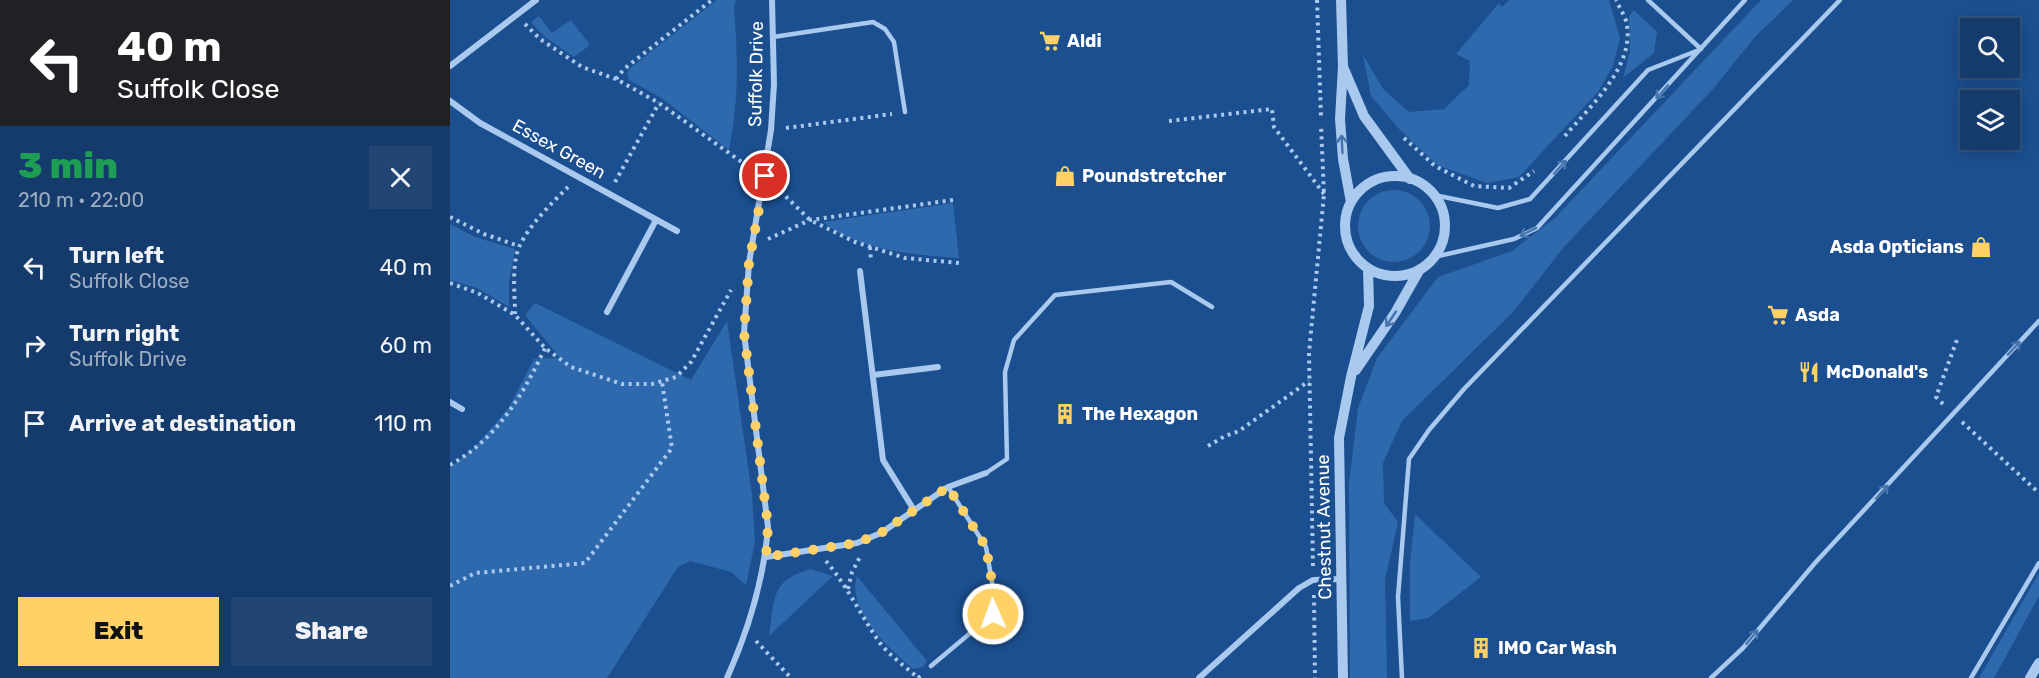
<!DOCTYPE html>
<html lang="en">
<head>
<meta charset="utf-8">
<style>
  :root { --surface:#143b6b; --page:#214673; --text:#f1f3f6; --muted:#9dadc1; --line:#33557e; --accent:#ffd166 }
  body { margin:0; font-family:Rubik,sans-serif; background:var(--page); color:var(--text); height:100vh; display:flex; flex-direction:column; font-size:22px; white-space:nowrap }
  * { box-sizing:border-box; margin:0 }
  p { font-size:20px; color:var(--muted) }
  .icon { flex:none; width:33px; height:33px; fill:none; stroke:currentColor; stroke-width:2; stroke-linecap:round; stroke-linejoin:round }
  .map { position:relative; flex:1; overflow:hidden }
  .sheet { display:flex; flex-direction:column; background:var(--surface); width:450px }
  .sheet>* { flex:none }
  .banner { background:#202124; color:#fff; overflow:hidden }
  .tools { position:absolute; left:1510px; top:18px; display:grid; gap:12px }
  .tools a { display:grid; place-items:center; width:60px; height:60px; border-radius:0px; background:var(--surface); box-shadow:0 3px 15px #0003,0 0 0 2px var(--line); font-size:30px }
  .pin { position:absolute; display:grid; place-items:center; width:51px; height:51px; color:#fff; margin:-26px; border:3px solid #fff; border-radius:50%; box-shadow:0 2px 6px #0007 }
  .me { position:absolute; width:66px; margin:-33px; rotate:358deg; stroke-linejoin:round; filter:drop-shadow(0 0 4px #0008) }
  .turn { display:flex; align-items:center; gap:21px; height:126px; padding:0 18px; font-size:27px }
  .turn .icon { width:78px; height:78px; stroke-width:2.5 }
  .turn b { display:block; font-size:42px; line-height:51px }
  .round { display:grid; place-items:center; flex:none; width:63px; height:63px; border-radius:0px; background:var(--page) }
  .overview { display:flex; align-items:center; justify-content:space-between; height:102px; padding:0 18px }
  h1 { font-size:36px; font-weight:800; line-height:45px; color:#1e9e55 }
  .cta { display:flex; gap:12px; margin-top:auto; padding:12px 18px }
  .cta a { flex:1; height:69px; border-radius:0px; background:var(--accent); color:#111; font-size:24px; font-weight:800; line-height:69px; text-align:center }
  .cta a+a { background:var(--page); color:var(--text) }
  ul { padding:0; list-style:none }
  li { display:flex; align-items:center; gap:18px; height:78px; padding:0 18px }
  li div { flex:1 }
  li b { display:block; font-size:22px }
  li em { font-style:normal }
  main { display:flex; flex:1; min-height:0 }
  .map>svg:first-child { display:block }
</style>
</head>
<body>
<main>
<section class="sheet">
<div class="banner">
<div class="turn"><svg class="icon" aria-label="left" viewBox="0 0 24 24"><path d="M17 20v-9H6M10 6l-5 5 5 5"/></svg><div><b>40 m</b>Suffolk Close</div></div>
</div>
<div class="overview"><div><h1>3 min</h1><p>210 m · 22:00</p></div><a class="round"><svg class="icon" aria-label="close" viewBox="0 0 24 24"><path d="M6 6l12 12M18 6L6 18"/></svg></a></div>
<ul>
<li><svg class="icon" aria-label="left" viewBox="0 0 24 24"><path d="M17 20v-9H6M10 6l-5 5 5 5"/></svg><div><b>Turn left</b><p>Suffolk Close</p></div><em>40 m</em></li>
<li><svg class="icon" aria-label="right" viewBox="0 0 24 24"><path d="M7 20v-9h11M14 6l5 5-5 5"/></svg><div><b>Turn right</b><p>Suffolk Drive</p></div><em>60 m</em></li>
<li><svg class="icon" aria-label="arrive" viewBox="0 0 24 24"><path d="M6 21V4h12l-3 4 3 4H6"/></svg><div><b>Arrive at destination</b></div><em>110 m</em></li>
</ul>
<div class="cta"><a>Exit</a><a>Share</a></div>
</section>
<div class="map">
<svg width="1589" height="678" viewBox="0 0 1589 678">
  <rect width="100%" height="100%" fill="#1b4f8f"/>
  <path fill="#2e69ad" d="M 267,0 L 286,0 L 284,7 C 288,57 289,101 279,150 L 210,97 L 179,80 L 177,74 L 179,69 Z
    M 1059,0 L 1159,0 L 1170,38 L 1163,66 L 1148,92 L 1069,177 L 1037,183 L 987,165 L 950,130 L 921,96 L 913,55 L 934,90 L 959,112 L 994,109 L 1019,85 L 1020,61 L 1006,54 L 1049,3 L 1052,7 Z
    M 1311,0 L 1343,0 L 1305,37 L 1263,89 L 1113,248 L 1064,311 L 952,421 L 933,463 L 934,503 L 948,522 L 935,580 L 937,678 L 900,678 L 899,483 L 908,408 L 927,358 L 988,277 L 1062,251 L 1105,218 Z
    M 1184,10 L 1207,32 L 1204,53 L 1173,78 L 1180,51 L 1179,16 Z
    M 89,16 L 102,33 L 121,20 L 140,45 L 124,57 L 95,37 L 81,22 Z
    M908 226a36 36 0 1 1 72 0a36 36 0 1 1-72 0Z
    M 503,203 L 509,258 C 466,255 408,251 373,222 Z
    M 0,224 L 25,237 L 65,249 L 59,283 L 59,307 L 27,288 L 0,280 Z
    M 85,303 L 241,380 L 277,321 L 302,494 L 305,542 L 296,585 L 281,572 L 240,561 L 228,567 L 157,678 L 0,678 L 0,468 L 25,447 L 59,407 L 84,359 L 110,358 L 75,315 Z
    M 965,514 L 1031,577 L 978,618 L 960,621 L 960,562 Z
    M 361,569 L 383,576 L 319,636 C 325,599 320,580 361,569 Z
    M 1589,573 L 1589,596 L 1544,678 L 1529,678 Z
    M 407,576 L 477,661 L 473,667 L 463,669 C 439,649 396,610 407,576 Z"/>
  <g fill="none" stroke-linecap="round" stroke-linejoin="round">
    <path stroke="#a9c9ee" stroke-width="4" stroke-dasharray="3 4.5" stroke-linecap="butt" d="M 867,0 L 871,117
      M 75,24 L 90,39 L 132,67 L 166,79 L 209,103 L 300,168
      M 166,79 L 174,69 L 262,0
      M 719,121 L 822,109 L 824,127 L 874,194
      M 336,128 L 442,114
      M 1115,136 C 1140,106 1187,65 1176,21 C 1174,14 1169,7 1166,0
      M 954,138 L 985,166 L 1024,186 L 1059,188 L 1084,171
      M 165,182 L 209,103
      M 325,186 L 360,220 L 405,242 L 455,258 L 509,263
      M 0,217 L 34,234 L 69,246
      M 318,239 L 360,220 L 503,200
      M 420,247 L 421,261
      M 0,283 L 28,293 L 65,315 L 95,348 L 121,367 L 172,384 L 202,384 L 226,377 L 241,362 L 281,290
      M 65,314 C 65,293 61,264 70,245 C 81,223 101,204 118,187
      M 1493,404 L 1486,397 L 1508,337
      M 1512,422 L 1589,493
      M 758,446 L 775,436 L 789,431 L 859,381
      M 0,465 C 47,439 73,395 95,348
      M 376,561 C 398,587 411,616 430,643 C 440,656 456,667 468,678 L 472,675
      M 863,566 L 859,353 L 874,194 L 871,125
      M 0,586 L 25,573 L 135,563 L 222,448 L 212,382
      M 398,589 L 402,572 L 410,557
      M 864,595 L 865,678
      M 306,641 L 341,678"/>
    <path stroke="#a9c9ee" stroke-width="4.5" d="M 1198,0 L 1251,49
      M 323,37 L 423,22 L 435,29 L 444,42 L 455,112
      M 984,195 L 1048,208 L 1080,199 L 1198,70 L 1249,50
      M 984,257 L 1064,239 L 1087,228 L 1295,0
      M 536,473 L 557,459 L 555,372 L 564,340 L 605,295 L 721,282 L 762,307
      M 481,666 L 543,614 L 543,588 L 536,547 L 498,487
      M 952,678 L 948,597 L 959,459 L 979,430 L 1014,389 L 1390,0
      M 1261,678 L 1293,648 L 1365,563 L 1589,321
      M 1521,678 L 1589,563"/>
    <path stroke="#a9c9ee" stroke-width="6" d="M 0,66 L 86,0
      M 0,101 L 30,123 L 227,231
      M 410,271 L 433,460 L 464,510
      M 157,312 L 206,220
      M 423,375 L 488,367
      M 0,402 L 12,409
      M 316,557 L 407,543 L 431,533 L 498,487 L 536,473
      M 277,678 C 298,631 314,578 318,527 L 294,333 L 299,263 L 321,130 L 324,84 L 322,0
      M 749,678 L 849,588 L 863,580 L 890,579"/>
    <path stroke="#a9c9ee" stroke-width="10" d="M 891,0 L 893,66 L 890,119 L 893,159 L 901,202
      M 894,69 L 914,116 L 960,179
      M895 226a50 50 0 1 1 100 0a50 50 0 1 1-100 0Z
      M 906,370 L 945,313 L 970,269
      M 893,678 L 889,438 L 901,377 L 919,306 L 918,268
      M 1580,678 L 1589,663"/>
  </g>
  <defs><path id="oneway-shaft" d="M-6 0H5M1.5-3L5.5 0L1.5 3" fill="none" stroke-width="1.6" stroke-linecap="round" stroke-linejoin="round" transform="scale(1.5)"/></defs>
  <g stroke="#4674ac">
    <use href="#oneway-shaft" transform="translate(1212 92) rotate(132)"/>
    <use href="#oneway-shaft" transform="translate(892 144) rotate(-93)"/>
    <use href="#oneway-shaft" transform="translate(1110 167) rotate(-48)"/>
    <use href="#oneway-shaft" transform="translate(1078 232) rotate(153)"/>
    <use href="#oneway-shaft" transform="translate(941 319) rotate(124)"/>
    <use href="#oneway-shaft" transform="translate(1564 348) rotate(-47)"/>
    <use href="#oneway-shaft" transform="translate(1432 492) rotate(-48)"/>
    <use href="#oneway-shaft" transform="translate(1302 637) rotate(-51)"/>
  </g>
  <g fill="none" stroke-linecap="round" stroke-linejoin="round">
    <path stroke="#ffd166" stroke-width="10" stroke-dasharray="0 18" d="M 315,176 L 299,263 L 294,333 L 318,526 L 316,557 L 407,543 L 431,533 L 498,487 L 536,547 L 543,588 L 543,614"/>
  </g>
  <defs>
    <symbol id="supermarket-bare" viewBox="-9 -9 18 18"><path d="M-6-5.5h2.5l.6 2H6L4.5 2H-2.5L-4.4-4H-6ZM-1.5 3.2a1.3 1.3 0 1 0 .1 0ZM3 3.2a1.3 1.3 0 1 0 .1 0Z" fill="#ffd166" stroke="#1b4f8f" stroke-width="2.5" paint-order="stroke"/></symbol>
    <symbol id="shop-bare" viewBox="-9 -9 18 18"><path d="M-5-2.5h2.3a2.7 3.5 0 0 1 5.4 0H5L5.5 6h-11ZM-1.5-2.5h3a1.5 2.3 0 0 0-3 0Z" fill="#ffd166" stroke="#1b4f8f" stroke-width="2.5" paint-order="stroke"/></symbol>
    <symbol id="restaurant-bare" viewBox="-9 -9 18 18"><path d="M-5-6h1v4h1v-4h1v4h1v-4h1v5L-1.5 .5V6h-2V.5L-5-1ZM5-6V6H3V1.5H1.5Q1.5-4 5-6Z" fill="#ffd166" stroke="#1b4f8f" stroke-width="2.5" paint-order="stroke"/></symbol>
    <symbol id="building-bare" viewBox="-9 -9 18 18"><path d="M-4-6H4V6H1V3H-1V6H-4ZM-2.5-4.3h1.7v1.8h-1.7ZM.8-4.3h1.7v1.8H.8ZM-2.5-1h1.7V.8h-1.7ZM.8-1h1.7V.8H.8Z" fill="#ffd166" stroke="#1b4f8f" stroke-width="2.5" paint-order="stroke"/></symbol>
  </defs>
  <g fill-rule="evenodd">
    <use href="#supermarket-bare" x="585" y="26" width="30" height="30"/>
    <use href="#shop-bare" x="600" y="161" width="30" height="30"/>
    <use href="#shop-bare" x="1516" y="232" width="30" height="30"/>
    <use href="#supermarket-bare" x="1313" y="300" width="30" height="30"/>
    <use href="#restaurant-bare" x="1344" y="357" width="30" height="30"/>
    <use href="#building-bare" x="600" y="399" width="30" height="30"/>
    <use href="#building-bare" x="1016" y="633" width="30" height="30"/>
  </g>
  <g text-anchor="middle" stroke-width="6" stroke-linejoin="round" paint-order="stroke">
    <g font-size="18" font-weight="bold" fill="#fff" stroke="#1b4f8f" text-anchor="start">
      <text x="617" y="47">Aldi</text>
      <text x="632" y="182">Poundstretcher</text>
      <text x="1514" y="253" text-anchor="end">Asda Opticians</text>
      <text x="1345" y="321">Asda</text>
      <text x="1376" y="378">McDonald's</text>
      <text x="632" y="420">The Hexagon</text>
      <text x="1048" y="654">IMO Car Wash</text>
    </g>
    <g font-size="18" fill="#fff" stroke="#1b4f8f">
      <text transform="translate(306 74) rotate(-89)" y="6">Suffolk Drive</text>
      <text transform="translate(109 149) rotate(29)" y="6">Essex Green</text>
      <text transform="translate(874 527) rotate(-91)" y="6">Chestnut Avenue</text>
    </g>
  </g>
</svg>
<div class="tools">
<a><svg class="icon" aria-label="search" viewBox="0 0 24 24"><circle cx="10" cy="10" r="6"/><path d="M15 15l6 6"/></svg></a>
<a><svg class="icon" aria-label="layers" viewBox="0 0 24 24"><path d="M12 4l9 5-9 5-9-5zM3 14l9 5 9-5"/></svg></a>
</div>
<div class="pin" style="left:315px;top:176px;background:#d93025"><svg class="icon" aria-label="arrive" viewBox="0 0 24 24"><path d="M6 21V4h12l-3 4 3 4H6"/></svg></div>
<svg class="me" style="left:543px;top:614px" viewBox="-20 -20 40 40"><circle r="17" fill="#ffd166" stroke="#fff" stroke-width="3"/><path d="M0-11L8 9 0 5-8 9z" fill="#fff"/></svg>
</div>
</main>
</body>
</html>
